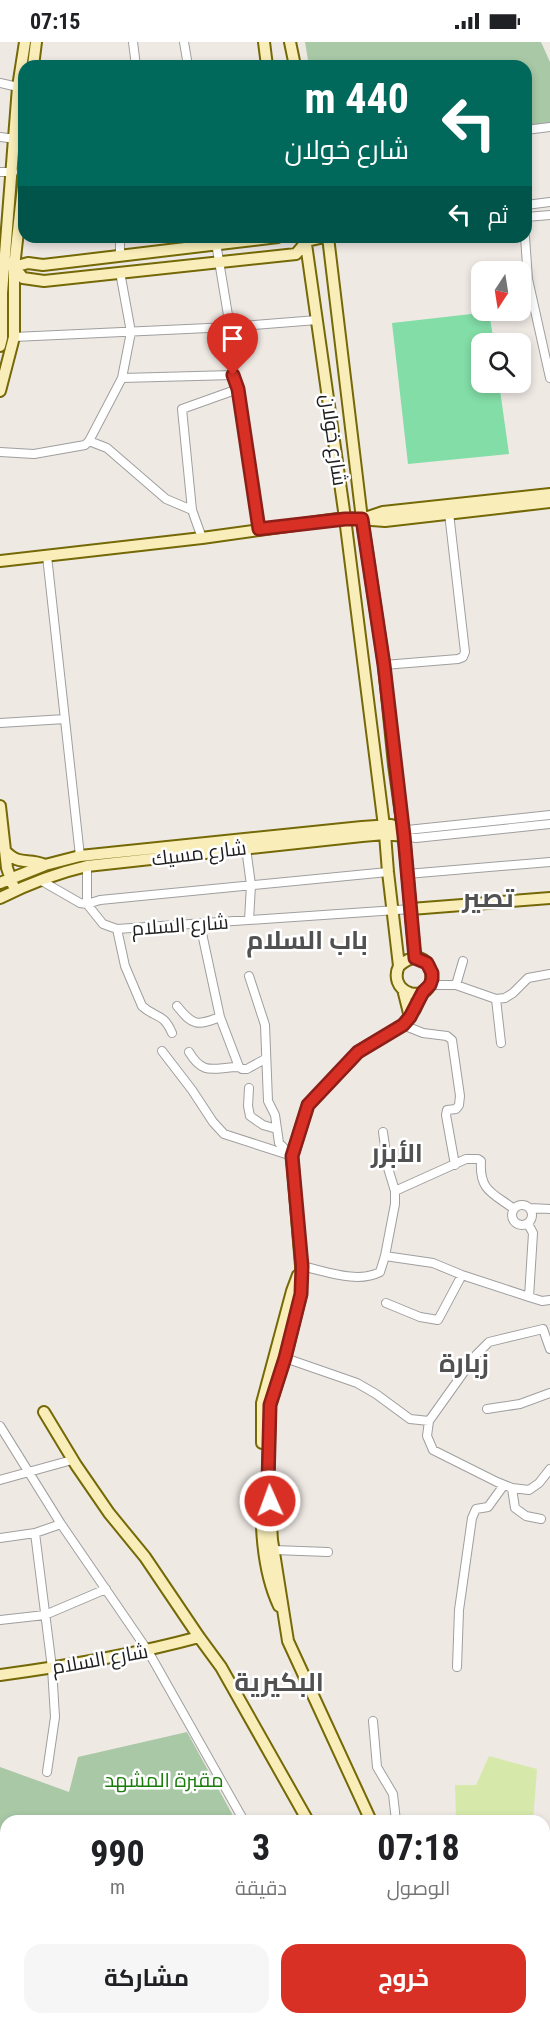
<!DOCTYPE html>
<html lang="ar">
<head>
<meta charset="utf-8">
<style>
  :root { --surface:#fff; --page:#f6f6f6; --text:#202124; --muted:#757577; --accent:#d93025 }
  body { margin:0; font-family:"Roboto Condensed",Cairo,sans-serif; background:var(--page); color:var(--text); direction:rtl; height:100vh; display:flex; flex-direction:column; font-size:22px; white-space:nowrap }
  * { box-sizing:border-box; margin:0 }
  p { font-size:20px; color:var(--muted) }
  .icon { flex:none; width:33px; height:33px; fill:none; stroke:currentColor; stroke-width:2; stroke-linecap:round; stroke-linejoin:round }
  .map { position:relative; flex:1; overflow:hidden; direction:ltr }
  .side { position:absolute; left:0px; top:1773px; width:550px; height:210px; display:flex; flex-direction:column; background:var(--surface); border-radius:18px 18px 0 0; box-shadow:0 3px 9px #0003; direction:rtl }
  .side>* { flex:none }
  .banner { position:absolute; left:18px; top:18px; width:514px; height:183px; border-radius:18px; box-shadow:0 3px 9px #0003; direction:rtl; background:#00695c; color:#fff; overflow:hidden }
  .needle { width:39px; rotate:192deg }
  .buttons { position:absolute; left:471px; top:219px; display:grid; gap:12px }
  .buttons a { display:grid; place-items:center; width:60px; height:60px; border-radius:12px; background:var(--surface); box-shadow:0 3px 9px #0003; font-size:30px }
  .pin { position:absolute; display:grid; place-items:center; width:51px; height:51px; color:#fff; margin:-62px -26px; border-radius:50% 50% 50% 0; rotate:-45deg; box-shadow:0 0 6px #0007 }
  .pin .icon { rotate:45deg }
  .me { position:absolute; width:66px; margin:-33px; rotate:358deg; stroke-linejoin:round; filter:drop-shadow(0 0 4px #0008) }
  .turn { display:flex; align-items:center; gap:21px; height:126px; padding:0 24px; font-size:27px }
  .turn .icon { width:78px; height:78px; stroke-width:2.5 }
  .turn b { display:block; font-size:42px; line-height:51px }
  .then { display:flex; align-items:center; height:57px; padding:0 24px; background:#0003; gap:12px; font-size:22px }
  .eta { display:flex; justify-content:space-evenly; align-items:center; height:102px; text-align:center }
  .eta b { font-size:36px; font-weight:700; line-height:42px }
  .primary-button { display:flex; gap:12px; margin-top:auto; padding:12px 24px }
  .primary-button a { flex:1; height:69px; border-radius:18px; background:var(--accent); color:#fff; font-size:24px; font-weight:700; line-height:69px; text-align:center }
  .primary-button a+a { background:var(--page); color:var(--text) }
  .status { display:flex; justify-content:space-between; align-items:center; height:42px; padding:0 30px; background:var(--surface); direction:ltr }
  .status svg { height:16px; fill:currentColor }
  .map>svg:first-child { display:block }
</style>
</head>
<body>
<div class="status"><b>07:15</b><svg viewBox="0 0 49 12"><path d="M0 12V9h3v3zM5 12V6h3v6zM10 12V3h3v9zM15 12V0h3v12zM26 1h20v11H26zM47 4h2v5h-2z"/></svg></div>
<div class="map">
<svg width="550" height="1983" viewBox="0 0 550 1983">
  <rect width="100%" height="100%" fill="#efe9e4"/>
  <path fill="#d6e9ab" d="M 489,1714 L 537,1727 L 533,1779 L 456,1779 L 455,1743 L 476,1743 Z"/>
  <path fill="#a8c8a6" d="M 305,0 L 541,0 L 550,20 L 550,82 L 527,85 L 526,24 L 309,24 Z
    M 187,1690 L 236,1779 L 6,1779 L 6,1907 L 0,1888 L 0,1725 L 69,1750 L 78,1715 Z
    M 27,1977 L 346,1977 L 350,1983 L 29,1983 Z"/>
  <path fill="#83dda7" d="M 489,270 L 494,301 L 482,302 L 482,340 L 499,341 L 509,412 L 408,422 L 392,281 Z"/>
  <g fill="none" stroke-linecap="round" stroke-linejoin="round">
    <defs>
      <path id="street" d="M 133,0 L 136,24
        M 184,0 L 188,24
        M 0,41 L 18,45
        M 526,88 L 550,85
        M 0,95 L 16,97
        M 0,130 L 13,130
        M 526,163 L 550,160
        M 526,175 L 550,173
        M 215,195 L 230,285 L 233,333 L 238,347 L 259,487
        M 363,195 L 372,195
        M 525,195 L 528,237 L 550,336
        M 120,213 L 120,195
        M 14,295 L 230,285 L 317,278
        M 122,336 L 233,333
        M 89,399 L 107,406 L 166,457 L 192,468
        M 0,410 L 34,412 L 85,403 L 89,399 L 122,336 L 131,290 L 120,230
        M 202,496 L 192,468 L 182,367 L 238,347
        M 47,514 L 80,814
        M 384,623 L 458,617 L 463,615 L 465,610 L 449,471
        M 0,681 L 65,677
        M 403,787 L 407,788 L 550,773
        M 404,794 L 416,796 L 550,782
        M 246,806 L 251,843 L 249,878
        M 407,832 L 550,820
        M 40,838 L 80,861 L 87,862 L 100,858 L 388,830
        M 87,862 L 103,882 L 117,887 L 411,867
        M 87,862 L 87,824
        M 200,882 L 220,975 L 239,1025 L 242,1027 L 247,1027 L 265,1017
        M 117,887 L 125,924 L 142,964 C 156,977 163,970 172,991
        M 430,943 L 456,943 L 496,957 L 505,956 L 513,951 L 528,936 L 550,932
        M 456,943 L 463,919
        M 496,957 L 501,1001
        M 177,964 C 193,984 197,984 220,975
        M 403,983 L 423,991 L 447,994 L 452,998 L 460,1054 L 459,1063 L 456,1067 L 447,1068 L 446,1073 L 455,1123
        M 162,1009 L 192,1048 L 213,1080 L 224,1092 L 292,1114 L 279,1101 L 275,1073 L 268,1059 L 265,983 L 249,934
        M 189,1010 C 204,1035 214,1025 239,1025
        M 249,1046 L 248,1064 L 250,1074 L 263,1083 L 277,1087
        M 383,1090 L 388,1126 L 395,1149 L 395,1162 L 385,1214
        M 395,1149 L 466,1117 L 478,1117 L 481,1119 C 479,1149 493,1151 514,1167
        M512 1173a10 10 0 1 1 20 0a10 10 0 1 1-20 0Z
        M 530,1166 L 550,1167
        M 528,1182 L 533,1191 L 529,1255
        M 301,1224 C 326,1229 357,1242 380,1230 L 385,1214 L 433,1221 L 462,1233 L 529,1255 L 542,1259 L 550,1258
        M 386,1261 L 420,1275 L 438,1278 L 462,1233
        M 285,1316 L 357,1341 L 376,1352 L 410,1377 L 429,1379 L 476,1313 L 489,1300 L 543,1287 L 550,1307
        M 487,1367 L 520,1362 L 550,1351
        M 429,1379 L 427,1394 L 433,1408 L 497,1440 L 512,1446 L 529,1448 L 539,1441 L 550,1427
        M 0,1384 L 61,1482 L 148,1609 L 244,1779
        M 0,1438 L 72,1418
        M 512,1446 L 515,1466 L 526,1474 L 541,1477
        M 35,1491 L 52,1626 L 55,1675 L 47,1730
        M 0,1496 L 35,1491 L 61,1482
        M 274,1508 L 328,1510
        M 0,1578 L 45,1573 L 106,1547
        M 457,1625 L 459,1568 L 472,1476 L 476,1467 L 488,1465 L 504,1443
        M 373,1679 L 377,1725 L 393,1752 L 396,1779
        M 354,1977 L 357,1983
        M 454,1983 L 459,1977"/>
      <path id="secondary" d="M 264,0 L 267,24
        M 290,0 L 295,24
        M 33,24 L 36,0
        M 305,195 L 345,476 L 385,792 L 388,830 L 399,924 C 394,934 397,947 410,951 C 445,960 434,893 399,924
        M 328,195 L 362,477 L 384,623 L 394,723 L 404,794 L 415,916
        M 6,220 L 14,225 L 23,236 L 44,239 L 296,212 L 307,199 L 324,195
        M 14,225 L 28,221 L 43,223 L 278,195
        M 0,304 L 2,296 L 2,251 L 18,45 L 25,0
        M 0,349 L 14,295 L 14,225 L 24,135
        M 368,475 L 383,470 L 550,452
        M 0,519 L 202,496 L 345,476 L 385,479 L 550,460
        M 0,764 L 7,826 L 13,843
        M 5,809 C 21,825 27,815 45,823
        M 0,841 L 45,823 L 80,814 L 362,785 L 391,783 L 403,787
        M 0,856 C 28,842 57,831 87,824 L 362,794 L 385,792 L 404,794
        M 411,867 L 550,856
        M 403,947 L 410,975
        M 44,1370 L 76,1423 L 109,1471 L 145,1515 L 199,1595 L 221,1625 L 308,1779
        M 262,1401 L 262,1361 L 292,1249 L 298,1233
        M 261,1438 C 261,1478 261,1526 279,1564
        M 0,1633 C 67,1624 133,1613 199,1595
        M 371,1779 L 288,1599 L 272,1498 L 268,1440 L 270,1363 L 285,1316 L 301,1252 L 301,1224 L 292,1114 L 308,1063 L 358,1010 L 403,983 L 415,967 L 423,949
        M 0,1922 L 6,1942
        M 0,1956 L 7,1983
        M 17,1977 L 18,1983
        M 411,1977 L 414,1983
        M 524,1977 L 536,1983"/>
    </defs>
    <use href="#street" stroke="#9f9f9f" stroke-width="10"/>
    <use href="#secondary" stroke="#746906" stroke-width="14"/>
    <use href="#street" stroke="#fff" stroke-width="8"/>
    <use href="#secondary" stroke="#f9eeb9" stroke-width="10"/>
  </g>
  <g fill="none" stroke-linecap="round" stroke-linejoin="round">
    <defs>
      <path id="route" d="M 233,333 L 238,347 L 259,487 L 345,477 L 362,477 L 384,623 L 404,794 L 415,916 L 427,921 L 432,931 L 432,937 L 430,943 L 423,950 L 410,975 L 403,983 L 358,1010 L 308,1063 L 292,1114 L 302,1224 L 301,1252 L 285,1316 L 270,1363 L 268,1440 L 270,1459"/>
    </defs>
    <use href="#route" stroke="#8d1f18" stroke-width="15"/>
    <use href="#route" stroke="#d93025" stroke-width="10"/>
  </g>
  <g text-anchor="middle" stroke-width="5" stroke-linejoin="round" paint-order="stroke">
    <g font-size="20" fill="#1e1e1e" stroke="#fff">
      <text transform="translate(334 398) rotate(82)" y="7">شارع خولان</text>
      <text transform="translate(199 811) rotate(-7)" y="7">شارع مسيك</text>
      <text transform="translate(180 883) rotate(-4)" y="7">شارع السلام</text>
      <text transform="translate(100 1617) rotate(-10)" y="7">شارع السلام</text>
    </g>
    <g font-size="20" fill="#1b7c0d" stroke="#fff">
      <text x="164" y="1745">مقبرة المشهد</text>
    </g>
    <g font-size="26" font-weight="bold" fill="#515151" stroke="#fff">
      <text x="488" y="865">تصير</text>
      <text x="307" y="907">باب السلام</text>
      <text x="397" y="1120">الأبزر</text>
      <text x="464" y="1330">زبارة</text>
      <text x="279" y="1649">البكيرية</text>
    </g>
  </g>
</svg>
<div class="buttons">
<a><svg class="needle" viewBox="-14 -14 28 28"><path d="M0-13l5 13h-10z" fill="#e53935"/><path d="M0 13l5-13h-10z" fill="#757577"/></svg></a>
<a><svg class="icon" aria-label="search" viewBox="0 0 24 24"><circle cx="10" cy="10" r="6"/><path d="M15 15l6 6"/></svg></a>
</div>
<div class="pin" style="left:233px;top:333px;background:#d93025"><svg class="icon" aria-label="arrive" viewBox="0 0 24 24"><path d="M6 21V4h12l-3 4 3 4H6"/></svg></div>
<svg class="me" style="left:270px;top:1459px" viewBox="-20 -20 40 40"><circle r="17" fill="#d93025" stroke="#fff" stroke-width="3"/><path d="M0-11L8 9 0 5-8 9z" fill="#fff"/></svg>
<div class="banner">
<div class="turn"><svg class="icon" aria-label="left" viewBox="0 0 24 24"><path d="M17 20v-9H6M10 6l-5 5 5 5"/></svg><div><b>440 m</b>شارع خولان</div></div>
<div class="then">ثم<svg class="icon" aria-label="left" viewBox="0 0 24 24"><path d="M17 20v-9H6M10 6l-5 5 5 5"/></svg></div>
</div>
<section class="side">
<div class="eta">
<div><b>07:18</b><p>الوصول</p></div>
<div><b>3</b><p>دقيقة</p></div>
<div><b>990</b><p>m</p></div>
</div>
<div class="primary-button"><a>خروج</a><a>مشاركة</a></div>
</section>
</div>
</body>
</html>
